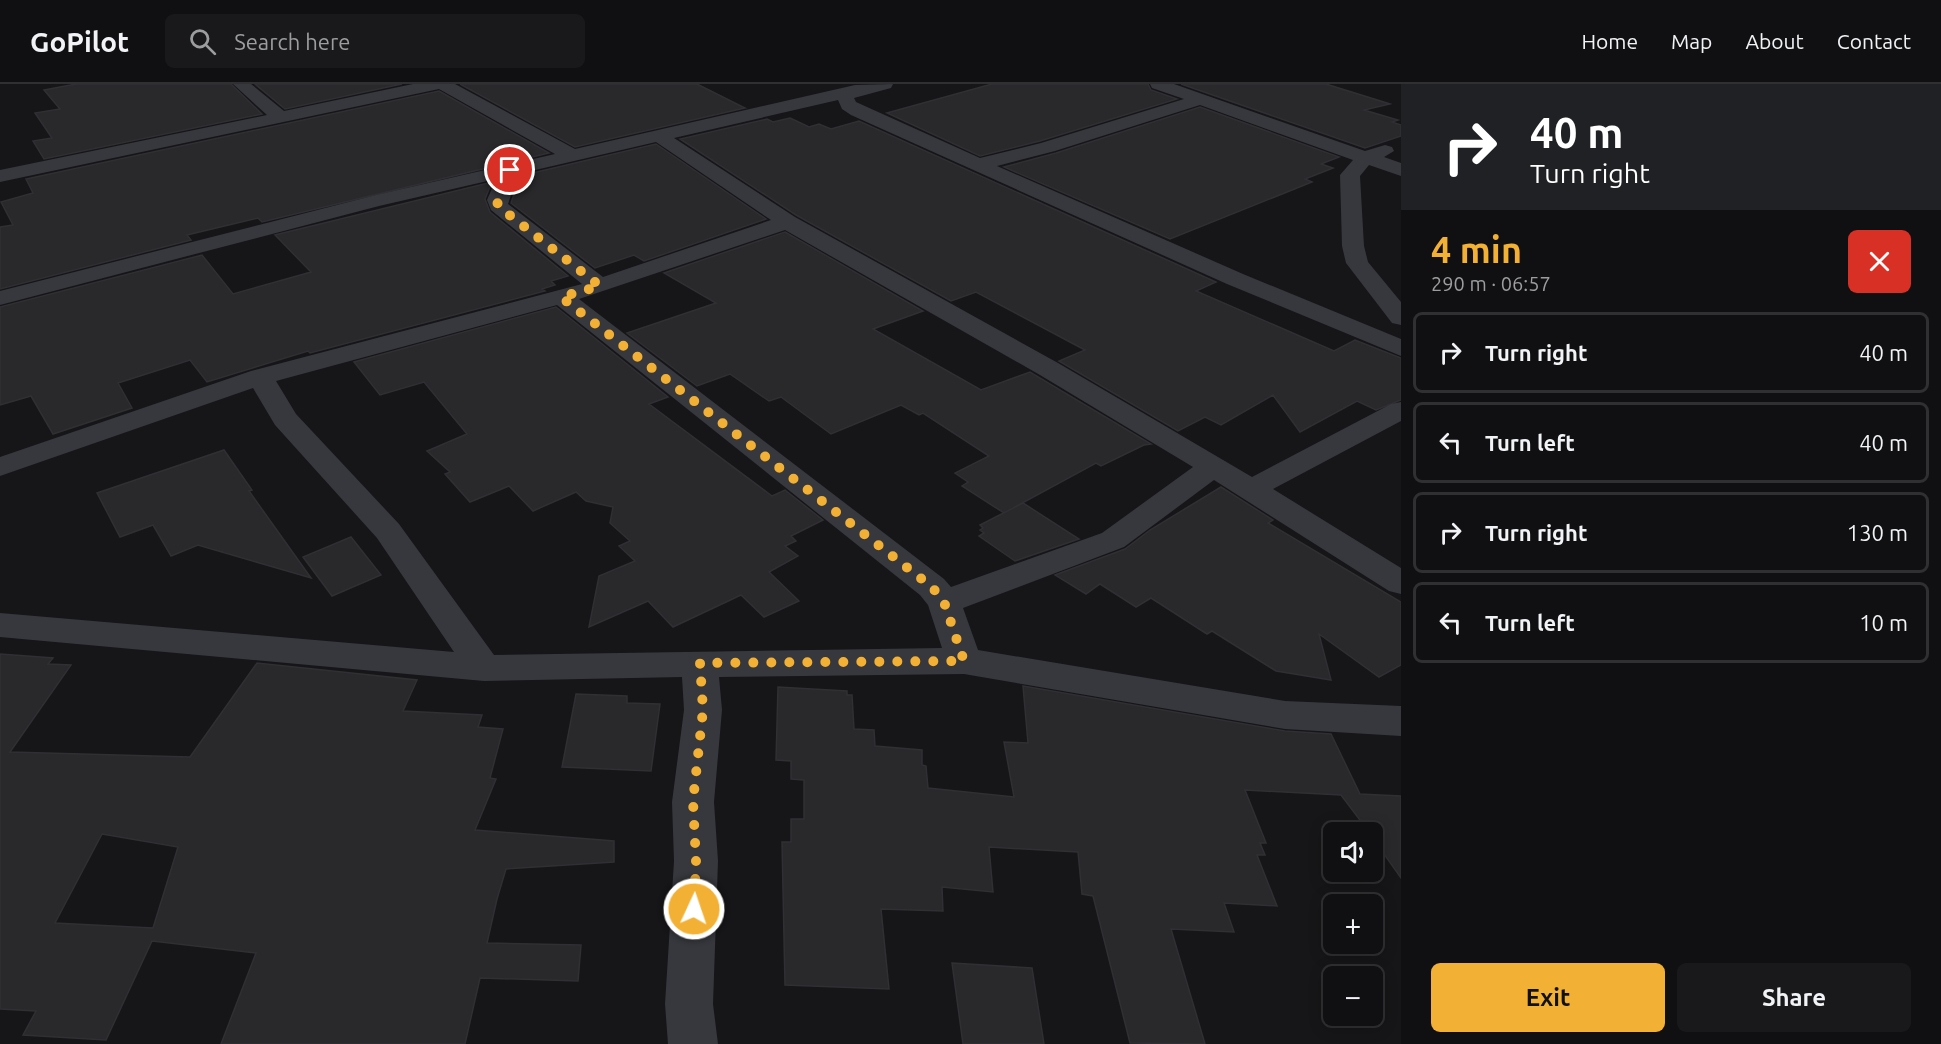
<!DOCTYPE html>
<html lang="en">
<head>
<meta charset="utf-8">
<style>
  :root { --surface:#101012; --page:#19191b; --text:#f1f3f6; --muted:#9c9d9f; --line:#303032; --accent:#f2b134 }
  body { margin:0; font-family:Ubuntu,sans-serif; background:var(--page); color:var(--text); height:100vh; display:flex; flex-direction:column; font-size:22px; white-space:nowrap }
  * { box-sizing:border-box; margin:0 }
  p { font-size:20px; color:var(--muted) }
  .icon { flex:none; width:33px; height:33px; fill:none; stroke:currentColor; stroke-width:2; stroke-linecap:round; stroke-linejoin:round }
  .map { position:relative; flex:1; overflow:hidden }
  .drawer { display:flex; flex-direction:column; background:var(--surface); width:540px }
  .drawer>* { flex:none }
  .top-card { background:#202124; color:#fff; overflow:hidden }
  .tools { position:absolute; left:1323px; top:738px; display:grid; gap:12px }
  .tools a { display:grid; place-items:center; width:60px; height:60px; border-radius:9px; background:var(--surface); box-shadow:0 3px 15px #0003,0 0 0 2px var(--line); font-size:30px }
  .pin { position:absolute; display:grid; place-items:center; width:51px; height:51px; color:#fff; margin:-26px; border:3px solid #fff; border-radius:50%; box-shadow:0 2px 6px #0007 }
  .me { position:absolute; width:66px; margin:-33px; rotate:3deg; stroke-linejoin:round; filter:drop-shadow(0 0 4px #0008) }
  .turn { display:flex; align-items:center; gap:21px; height:126px; padding:0 30px; font-size:27px }
  .turn .icon { width:78px; height:78px; stroke-width:2.5 }
  .turn b { display:block; font-size:42px; line-height:51px }
  .round { display:grid; place-items:center; flex:none; width:63px; height:63px; border-radius:9px; background:var(--page) }
  .summary { display:flex; align-items:center; justify-content:space-between; height:102px; padding:0 30px }
  h1 { font-size:36px; font-weight:700; line-height:45px; color:var(--accent) }
  .action { display:flex; gap:12px; margin-top:auto; padding:12px 30px }
  .action a { flex:1; height:69px; border-radius:9px; background:var(--accent); color:#111; font-size:24px; font-weight:700; line-height:69px; text-align:center }
  .action a+a { background:var(--page); color:var(--text) }
  ul { padding:0; list-style:none }
  li { display:flex; align-items:center; gap:18px; height:81px; margin:0 12px 9px; padding:0 18px; border:3px solid var(--line); border-radius:9px }
  li div { flex:1 }
  li b { display:block; font-size:22px }
  li em { font-style:normal }
  header { display:flex; align-items:center; gap:36px; box-sizing:border-box; height:84px; padding:0 30px; background:var(--surface); border-bottom:2px solid var(--line) }
  header strong { font-size:28px }
  nav { display:flex; gap:33px; margin-inline-start:auto; font-size:21px }
  .search { width:420px; height:54px; background:var(--page); display:flex; align-items:center; gap:15px; box-sizing:border-box; padding:0 21px; border-radius:9px; color:var(--muted); font-size:22px }
  main { display:flex; flex:1; min-height:0 }
  .map>svg:first-child { display:block }
</style>
</head>
<body>
<header>
<strong>GoPilot</strong>
<div class="search"><svg class="icon" aria-label="search" viewBox="0 0 24 24"><circle cx="10" cy="10" r="6"/><path d="M15 15l6 6"/></svg>Search here</div>
<nav><a>Home</a><a>Map</a><a>About</a><a>Contact</a></nav>
</header>
<main>
<div class="map">
<svg width="1401" height="960" viewBox="0 0 1401 960">
  <rect width="100%" height="100%" fill="#161618"/>
  <path fill="#29292c" stroke="#303034" stroke-width="1.5" fill-rule="evenodd" d="M 76,0 L 231,0 L 262,30 L 44,75 L 33,57 L 52,54 L 35,29 L 60,25 L 44,6 Z
    M 255,0 L 402,0 L 285,25 Z
    M 460,0 L 697,0 L 745,24 L 575,63 Z
    M 992,0 L 1148,0 L 1151,6 L 1177,15 L 1040,57 L 980,72 L 887,29 Z
    M 1181,0 L 1326,0 L 1390,20 L 1364,26 L 1398,36 L 1392,38 L 1401,41 L 1401,52 L 1365,64 Z
    M 439,7 L 549,69 L 262,138 L 258,134 L 187,151 L 191,156 L 0,205 L 0,143 L 13,141 L 1,118 L 33,109 L 26,95 Z
    M 1200,23 L 1339,73 L 1321,80 L 1333,84 L 1305,95 L 1312,98 L 1170,155 L 1004,83 L 1056,69 Z
    M 790,34 L 809,43 L 819,40 L 831,45 L 859,37 L 1216,198 L 1196,207 L 1334,267 L 1355,256 L 1401,274 L 1401,316 L 1376,326 L 1357,317 L 1300,348 L 1273,311 L 1221,341 L 1205,333 L 1178,347 L 1059,277 L 1085,266 L 976,208 L 951,217 L 796,131 L 680,55 L 767,35 L 773,38 Z
    M 656,60 L 766,135 L 644,177 L 634,171 L 595,184 L 511,119 L 520,92 Z
    M 492,98 L 485,115 L 490,128 L 568,192 L 551,197 L 555,201 L 542,205 L 545,207 L 310,269 L 308,267 L 207,298 L 190,276 L 118,299 L 132,324 L 53,350 L 31,312 L 0,321 L 0,223 L 202,171 L 233,210 L 311,188 L 275,151 Z
    M 785,148 L 923,227 L 873,245 L 981,306 L 1030,288 L 1151,360 L 1144,361 L 1101,382 L 1096,379 L 1004,429 L 962,402 L 968,398 L 955,389 L 989,372 L 923,329 L 919,331 L 901,321 L 831,350 L 781,313 L 769,317 L 730,290 L 697,302 L 627,249 L 716,219 L 664,189 Z
    M 556,223 L 668,313 L 649,320 L 772,412 L 785,406 L 823,436 L 791,452 L 796,457 L 785,462 L 798,472 L 769,488 L 799,517 L 764,533 L 741,511 L 673,543 L 648,517 L 589,543 L 599,492 L 635,477 L 619,462 L 630,457 L 610,439 L 613,423 L 586,417 L 576,408 L 533,427 L 509,402 L 470,418 L 445,390 L 450,388 L 427,367 L 467,350 L 424,298 L 380,311 L 354,278 Z
    M 224,366 L 252,406 L 249,407 L 311,494 L 198,461 L 171,472 L 153,441 L 120,453 L 97,409 Z
    M 1221,403 L 1273,436 L 1268,439 L 1401,518 L 1401,581 L 1379,593 L 1319,550 L 1331,596 L 1276,587 L 1212,547 L 1207,550 L 1151,514 L 1136,523 L 1100,500 L 1086,510 L 1055,491 L 1125,465 L 1150,446 Z
    M 1023,419 L 1079,455 L 1015,477 L 979,452 L 984,449 L 980,446 L 983,444 L 980,441 Z
    M 351,453 L 381,491 L 332,512 L 303,473 Z
    M 0,570 L 53,574 L 48,580 L 71,581 L 10,668 L 190,673 L 257,579 L 417,596 L 403,627 L 482,631 L 478,643 L 503,645 L 490,694 L 496,695 L 475,746 L 614,757 L 614,778 L 506,785 L 497,815 L 487,859 L 581,861 L 578,897 L 480,894 L 465,960 L 221,960 L 256,869 L 152,857 L 106,956 L 23,951 L 36,927 L 0,925 ZM 102,750 L 178,763 L 153,844 L 55,839 Z
    M 1023,602 L 1285,647 L 1331,650 L 1360,710 L 1401,712 L 1401,794 L 1372,753 L 1372,748 L 1369,748 L 1341,711 L 1245,706 L 1266,759 L 1260,759 L 1265,771 L 1257,771 L 1277,822 L 1224,819 L 1234,848 L 1171,845 L 1205,960 L 1130,959 L 1093,812 L 1082,810 L 1078,768 L 989,763 L 993,808 L 942,803 L 943,827 L 881,825 L 889,905 L 785,901 L 782,758 L 791,758 L 791,735 L 804,735 L 804,696 L 791,695 L 791,677 L 776,676 L 778,603 L 847,607 L 847,611 L 852,611 L 854,645 L 874,646 L 875,662 L 922,666 L 922,681 L 926,682 L 928,704 L 1014,713 L 1004,658 L 1028,659 Z
    M 576,610 L 627,612 L 627,619 L 660,620 L 651,687 L 562,683 Z
    M 952,879 L 1032,884 L 1044,960 L 963,960 Z"/>
  <g fill="none" stroke-linecap="round" stroke-linejoin="round">
    <path fill="#37383d" fill-rule="evenodd" d="M 233,0 L 251,0 L 284,27 L 413,0 L 455,0 L 575,65 L 855,1 L 893,0 L 891,4 L 854,14 L 856,18 L 980,74 L 1041,59 L 1184,15 L 1152,4 L 1150,0 L 1174,0 L 1365,67 L 1385,61 L 1392,63 L 1394,67 L 1384,73 L 1401,79 L 1401,92 L 1369,81 L 1360,92 L 1364,162 L 1368,178 L 1401,218 L 1401,241 L 1392,239 L 1346,179 L 1342,162 L 1340,91 L 1353,76 L 1200,21 L 1055,67 L 997,82 L 1243,190 L 1401,255 L 1401,272 L 1227,200 L 851,31 L 842,25 L 838,16 L 674,54 L 795,133 L 1058,279 L 1252,393 L 1391,320 L 1401,318 L 1401,337 L 1273,405 L 1401,484 L 1401,510 L 1389,507 L 1214,396 L 1124,463 L 963,524 L 978,566 L 1285,617 L 1401,622 L 1401,652 L 1285,645 L 964,590 L 719,593 L 722,626 L 714,718 L 718,777 L 713,920 L 718,960 L 668,960 L 665,920 L 674,777 L 672,718 L 684,626 L 682,593 L 484,597 L 0,553 L 0,529 L 454,568 L 377,454 L 275,341 L 253,304 L 0,392 L 0,373 L 251,287 L 582,200 L 491,126 L 487,116 L 496,95 L 379,122 L 0,221 L 0,207 L 376,111 L 555,70 L 439,5 L 0,98 L 0,86 L 267,31 ZM 656,58 L 771,136 L 603,193 L 508,120 L 518,90 ZM 785,146 L 1040,291 L 1193,383 L 1102,449 L 951,503 L 944,495 L 579,215 ZM 557,221 L 920,511 L 928,521 L 942,564 L 494,571 L 399,440 L 296,330 L 276,297 Z"/>
  </g>
  <g fill="none" stroke-linecap="round" stroke-linejoin="round">
    <path stroke="#f2b134" stroke-width="10" stroke-dasharray="0 18" d="M 510,86 L 497,116 L 498,122 L 600,202 L 561,213 L 932,503 L 944,518 L 964,577 L 700,579 L 703,626 L 693,717 L 696,777 L 694,825"/>
  </g>
</svg>
<div class="tools">
<a><svg class="icon" aria-label="sound" viewBox="0 0 24 24"><path d="M4 9h4l5-4v14l-5-4H4zM17 9q2 3 0 6"/></svg></a>
<a>+</a>
<a>−</a>
</div>
<div class="pin" style="left:510px;top:86px;background:#d93025"><svg class="icon" aria-label="arrive" viewBox="0 0 24 24"><path d="M6 21V4h12l-3 4 3 4H6"/></svg></div>
<svg class="me" style="left:694px;top:825px" viewBox="-20 -20 40 40"><circle r="17" fill="#f2b134" stroke="#fff" stroke-width="3"/><path d="M0-11L8 9 0 5-8 9z" fill="#fff"/></svg>
</div>
<section class="drawer">
<div class="top-card">
<div class="turn"><svg class="icon" aria-label="right" viewBox="0 0 24 24"><path d="M7 20v-9h11M14 6l5 5-5 5"/></svg><div><b>40 m</b>Turn right</div></div>
</div>
<div class="summary"><div><h1>4 min</h1><p>290 m · 06:57</p></div><a class="round" style="background:#d93025;color:#fff"><svg class="icon" aria-label="close" viewBox="0 0 24 24"><path d="M6 6l12 12M18 6L6 18"/></svg></a></div>
<ul>
<li><svg class="icon" aria-label="right" viewBox="0 0 24 24"><path d="M7 20v-9h11M14 6l5 5-5 5"/></svg><div><b>Turn right</b></div><em>40 m</em></li>
<li><svg class="icon" aria-label="left" viewBox="0 0 24 24"><path d="M17 20v-9H6M10 6l-5 5 5 5"/></svg><div><b>Turn left</b></div><em>40 m</em></li>
<li><svg class="icon" aria-label="right" viewBox="0 0 24 24"><path d="M7 20v-9h11M14 6l5 5-5 5"/></svg><div><b>Turn right</b></div><em>130 m</em></li>
<li><svg class="icon" aria-label="left" viewBox="0 0 24 24"><path d="M17 20v-9H6M10 6l-5 5 5 5"/></svg><div><b>Turn left</b></div><em>10 m</em></li>
</ul>
<div class="action"><a>Exit</a><a>Share</a></div>
</section>
</main>
</body>
</html>
